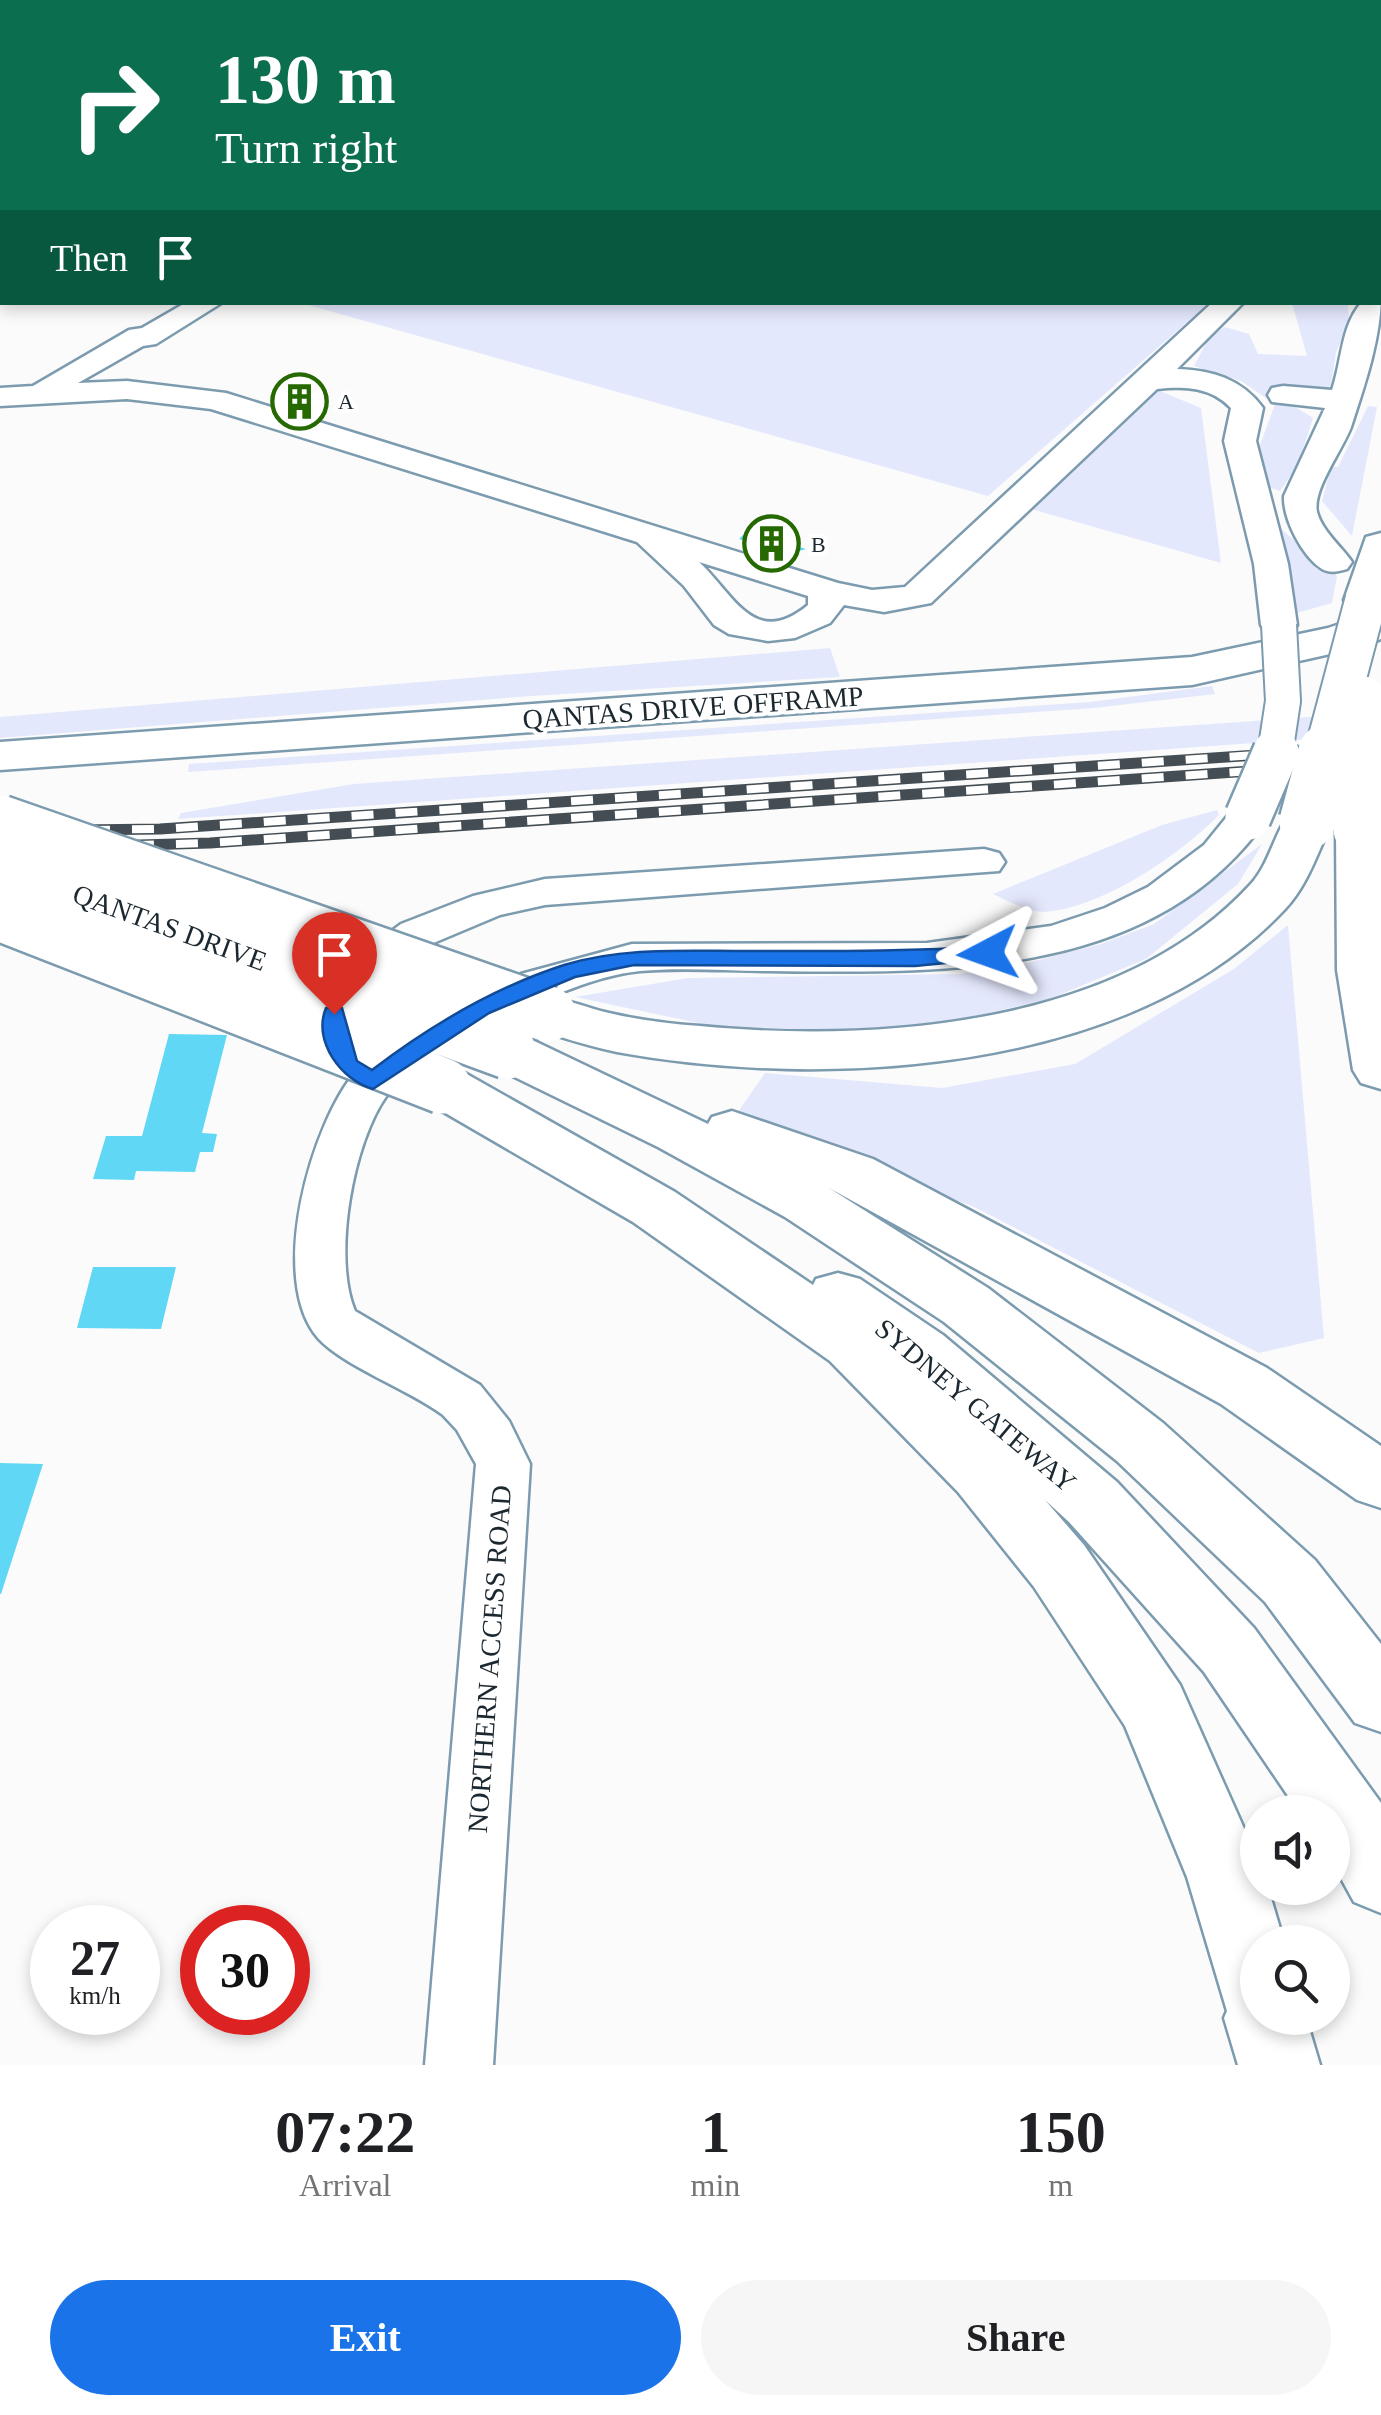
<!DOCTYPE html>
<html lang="en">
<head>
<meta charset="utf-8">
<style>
  :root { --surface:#fff; --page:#f6f6f6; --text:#202124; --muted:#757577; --accent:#1a73e8 }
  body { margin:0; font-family:Georgia,serif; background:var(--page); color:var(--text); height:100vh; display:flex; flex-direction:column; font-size:38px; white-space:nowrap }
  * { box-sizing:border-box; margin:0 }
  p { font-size:32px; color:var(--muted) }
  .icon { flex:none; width:55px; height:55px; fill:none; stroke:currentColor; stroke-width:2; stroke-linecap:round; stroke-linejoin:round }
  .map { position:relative; height:2065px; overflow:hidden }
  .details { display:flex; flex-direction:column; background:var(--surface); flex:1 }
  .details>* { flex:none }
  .banner { position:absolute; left:0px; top:0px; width:1382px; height:305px; box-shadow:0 5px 15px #0003; background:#0b6e4f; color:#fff; overflow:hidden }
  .controls { position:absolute; left:1240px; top:1795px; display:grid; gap:20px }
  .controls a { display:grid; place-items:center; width:110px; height:110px; border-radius:50%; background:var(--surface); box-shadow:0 5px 15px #0003; font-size:50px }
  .speed { position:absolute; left:30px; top:1905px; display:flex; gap:20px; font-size:50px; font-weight:700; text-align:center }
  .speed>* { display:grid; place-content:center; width:130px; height:130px; border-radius:50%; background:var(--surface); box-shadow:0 5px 15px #0003; line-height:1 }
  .speed small { font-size:25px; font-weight:400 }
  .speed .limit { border:15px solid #d22; background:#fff; color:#111 }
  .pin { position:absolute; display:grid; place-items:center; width:85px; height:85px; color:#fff; margin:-102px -42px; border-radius:50% 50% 50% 0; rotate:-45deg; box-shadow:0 0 10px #0007 }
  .pin .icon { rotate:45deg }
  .me { position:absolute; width:110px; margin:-55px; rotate:266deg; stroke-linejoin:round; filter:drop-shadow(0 0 8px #0008) }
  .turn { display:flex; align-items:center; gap:35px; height:210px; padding:0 50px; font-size:45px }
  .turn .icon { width:130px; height:130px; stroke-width:2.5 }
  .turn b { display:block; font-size:70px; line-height:85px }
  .then { display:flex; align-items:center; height:95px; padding:0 50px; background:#0003; gap:20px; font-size:38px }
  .eta { display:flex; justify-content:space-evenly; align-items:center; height:170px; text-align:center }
  .eta b { font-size:60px; font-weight:700; line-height:70px }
  .cta { display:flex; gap:20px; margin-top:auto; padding:20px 50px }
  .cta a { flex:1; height:115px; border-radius:60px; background:var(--accent); color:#fff; font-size:40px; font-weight:700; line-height:115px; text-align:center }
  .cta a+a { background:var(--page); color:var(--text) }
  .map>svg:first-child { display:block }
</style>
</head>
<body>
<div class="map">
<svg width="1381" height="2065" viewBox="0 0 1381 2065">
  <rect width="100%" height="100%" fill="#fbfbfb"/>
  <path fill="#e4e8fd" d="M 301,303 L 1209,303 L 988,496 Z
    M 1292,303 L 1348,303 L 1349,324 L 1336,352 L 1331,386 L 1282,399 L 1313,418 L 1298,465 L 1280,491 L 1266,486 L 1260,445 L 1275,404 L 1241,381 L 1194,366 L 1209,337 L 1225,327 L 1249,334 L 1258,354 L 1307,356 Z
    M 1155,389 L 1201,408 L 1221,563 L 1031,509 Z
    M 1368,406 L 1377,407 L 1352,536 L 1322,501 L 1331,467 L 1338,467 Z
    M 1275,528 L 1280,528 L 1337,576 L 1332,603 L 1293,614 Z
    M 830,648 L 840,677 L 531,696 L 0,738 L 0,717 Z
    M 1212,686 L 1215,694 L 1094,708 L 188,772 L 189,764 L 1090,702 Z
    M 1381,712 L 1381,734 L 178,819 L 181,813 L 354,784 Z
    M 1217,810 L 1219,815 C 1179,855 1103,908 1044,912 C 1028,912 1008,901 993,894 L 1162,825 Z
    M 1262,844 L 1238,884 L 1146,959 L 1047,1000 L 933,1025 L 820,1031 L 703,1024 L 575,997 L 688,978 L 959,974 L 1019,965 L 1101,944 L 1154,924 Z
    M 1288,925 L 1324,1338 L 1259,1353 L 972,1206 L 731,1122 L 765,1073 L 942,1088 L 1075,1064 L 1234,969 Z"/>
  <path fill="#60d7f5" d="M 280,391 L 329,406 L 312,410 L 270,397 Z
    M 747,531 L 806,549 L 789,554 L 739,539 Z
    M 169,1034 L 227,1035 L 202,1133 L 217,1134 L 213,1152 L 200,1152 L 195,1172 L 136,1171 L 134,1180 L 93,1179 L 106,1136 L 142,1136 Z
    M 93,1267 L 176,1267 L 161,1329 L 77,1328 Z
    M 0,1463 L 43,1464 L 1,1594 L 0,1594 Z"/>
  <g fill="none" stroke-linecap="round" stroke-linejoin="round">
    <defs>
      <path id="minor" d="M 1056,0 L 1086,0 L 1087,2 L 1058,2 Z
        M 2,122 L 2,138 L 0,139 L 0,123 Z
        M 1381,294 C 1381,338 1365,384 1351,427 C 1343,449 1312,490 1317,512 C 1322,531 1341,546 1352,562 L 1347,569 C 1340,571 1330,574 1322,569 C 1302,556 1283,519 1284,496 L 1325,408 L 1272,402 L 1268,395 L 1272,388 L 1283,386 L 1332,390 C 1342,361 1341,325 1362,302 L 1380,302 Z
        M 187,302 L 223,302 L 156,344 L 143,346 L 78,383 L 127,381 L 226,393 L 838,583 L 872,590 L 905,587 L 1213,302 L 1244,302 L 1177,369 C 1212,370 1242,379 1263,408 L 1256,441 L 1288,564 L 1297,625 L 1292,633 L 1279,636 L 1266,633 L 1261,625 L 1254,564 L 1224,441 L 1231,408 C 1211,387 1185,386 1157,389 L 931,603 L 884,612 L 844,605 L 830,623 L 795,638 L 768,641 L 729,634 L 714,625 L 684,586 L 637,542 L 211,409 L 127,399 L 0,406 L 0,388 L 33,386 L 129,330 L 142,328 ZM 699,562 L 808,596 L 808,605 C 754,650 733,593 699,562 Z
        M 1248,805 L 1262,808 L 1268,817 C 1156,979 946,973 769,971 C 726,971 683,967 640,971 C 583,977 536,1007 482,1022 L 466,1017 L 460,1007 L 466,997 L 521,974 L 632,944 L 927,943 L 1051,926 L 1105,908 L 1148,887 L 1204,845 L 1234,808 Z
        M 984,849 L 999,853 L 1005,862 L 999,871 L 545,905 L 500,915 L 431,944 L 376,985 L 361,989 L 346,985 L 339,975 L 346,965 L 401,924 L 473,896 L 545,879 Z
        M 415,1034 L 431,1038 L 438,1049 C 425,1069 401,1076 387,1095 C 353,1142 332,1257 355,1311 L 480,1385 L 509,1421 L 530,1464 L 493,2065 L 425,2065 L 476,1464 L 457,1430 L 443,1415 C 410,1390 343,1366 318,1338 C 267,1279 311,1123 357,1070 C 371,1053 394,1039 415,1034 Z"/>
      <path id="highway" d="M 1175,0 L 1205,0 L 1207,2 L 1177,2 Z
        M 1225,0 L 1254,0 L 1256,2 L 1227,2 Z
        M 1380,141 L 1381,141 L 1381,161 L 1380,161 Z
        M 1380,251 L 1381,251 L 1381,275 L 1380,275 Z
        M 1381,533 L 1381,609 L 1366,613 L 1351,609 L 1344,600 L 1366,537 Z
        M 1381,610 L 1381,639 L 1357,648 L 1192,685 L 0,770 L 0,742 L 1192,657 L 1328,628 Z
        M 1307,807 L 1324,812 L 1332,822 C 1318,851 1308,885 1285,909 C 1131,1074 826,1090 617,1052 C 587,1046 558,1036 529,1027 L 521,1014 L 529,1001 C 558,993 581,1007 609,1013 C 639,1020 670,1024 700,1026 C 879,1043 1120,1026 1250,885 C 1269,865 1274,834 1290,812 Z
        M 1361,814 L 1381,822 L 1381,1089 L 1361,1083 L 1353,1070 L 1337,970 L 1336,829 L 1343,818 Z
        M 508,1032 L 528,1038 L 708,1124 L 712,1117 L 732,1111 L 873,1159 L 1267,1368 L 1381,1446 L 1381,1508 L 1357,1500 L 1221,1404 L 829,1188 L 988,1288 L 1163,1423 L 1315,1560 L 1381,1644 L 1381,1732 L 1355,1723 L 1265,1602 L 1117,1461 L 944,1322 L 785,1217 L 658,1147 L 488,1064 L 480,1051 L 488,1038 Z
        M 443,1067 L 463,1072 L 675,1192 L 813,1285 L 816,1279 L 838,1273 L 860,1279 L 943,1335 L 1117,1482 L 1254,1628 L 1381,1803 L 1381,1913 L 1354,1902 L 1332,1862 L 1332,1812 L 1299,1812 L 1204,1672 L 1069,1522 L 1045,1500 L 1084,1545 L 1180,1685 L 1258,1860 L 1258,1888 L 1268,1888 L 1284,1942 L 1258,1942 L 1258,2018 L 1306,2018 L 1320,2065 L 1238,2065 L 1224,2018 L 1227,2011 L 1187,1877 L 1125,1726 L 1034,1587 L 958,1492 L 830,1361 L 633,1222 L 423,1100 L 415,1086 L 423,1072 Z"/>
    </defs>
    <use href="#minor" stroke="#7c9baf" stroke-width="5"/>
    <use href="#highway" stroke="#7c9baf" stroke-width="5"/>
    <use href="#minor" fill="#fff" fill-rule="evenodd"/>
    <use href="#highway" fill="#fff" fill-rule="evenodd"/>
    <defs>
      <path id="rail-far1" d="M 1268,754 L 1286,753"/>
      <path id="rail" d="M 0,831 L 160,829 L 1286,753
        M 0,849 L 210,843 L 1381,762"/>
    </defs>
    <use href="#rail-far1" stroke="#434d53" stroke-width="9"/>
    <use href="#rail" stroke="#434d53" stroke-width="11"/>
    <use href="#rail-far1" stroke="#fff" stroke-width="6" stroke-dasharray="18" stroke-linecap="butt"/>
    <use href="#rail" stroke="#fff" stroke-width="8" stroke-dasharray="22" stroke-linecap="butt"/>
    <defs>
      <path id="minor-bridge-far1" d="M 1275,754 L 1283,701 L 1279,625"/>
      <path id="minor-bridge" d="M 1248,817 L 1276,752"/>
      <path id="highway-bridge-far1" d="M 1325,754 L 1366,600
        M 1363,754 L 1364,697"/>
      <path id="highway-bridge" d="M 1307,822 L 1326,752
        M 0,823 L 548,1014
        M 1361,829 L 1363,752
        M 0,864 L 508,1051
        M 0,913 L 443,1086"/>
    </defs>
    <use href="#minor-bridge-far1" stroke="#7c9baf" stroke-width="38" stroke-linecap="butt"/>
    <use href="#minor-bridge" stroke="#7c9baf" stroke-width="50" stroke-linecap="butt"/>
    <use href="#highway-bridge-far1" stroke="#7c9baf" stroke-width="45" stroke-linecap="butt"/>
    <use href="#highway-bridge" stroke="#7c9baf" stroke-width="60" stroke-linecap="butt"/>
    <use href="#minor-bridge-far1" stroke="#fff" stroke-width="34"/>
    <use href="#minor-bridge" stroke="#fff" stroke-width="45"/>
    <use href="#highway-bridge-far1" stroke="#fff" stroke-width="41"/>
    <use href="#highway-bridge" stroke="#fff" stroke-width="55"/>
  </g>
  <path fill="#1a73e8" stroke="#114b97" stroke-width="2.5" d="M 988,946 L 996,948 L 999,953 L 996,958 L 915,966 L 634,965 L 575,977 L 489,1013 L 373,1089 C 342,1081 312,1041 326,1008 L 342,1008 L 357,1061 L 372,1070 C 431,1025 493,988 564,965 C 623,947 684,951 745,951 C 826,951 907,952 988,946 Z"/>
  <defs>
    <symbol id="building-ring" viewBox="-11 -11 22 22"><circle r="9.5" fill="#fff" stroke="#256900" stroke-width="1.5"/><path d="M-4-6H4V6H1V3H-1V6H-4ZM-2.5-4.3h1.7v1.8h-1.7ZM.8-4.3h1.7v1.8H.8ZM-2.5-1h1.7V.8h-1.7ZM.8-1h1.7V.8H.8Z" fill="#256900"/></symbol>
  </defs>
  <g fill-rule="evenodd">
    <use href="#building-ring" x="268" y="370" width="63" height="63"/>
    <use href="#building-ring" x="740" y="512" width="63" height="63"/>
  </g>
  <g text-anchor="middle" stroke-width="8" stroke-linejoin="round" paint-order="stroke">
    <g font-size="22" fill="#1c2830" stroke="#fff" text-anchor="start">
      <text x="338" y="409">A</text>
      <text x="811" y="552">B</text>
    </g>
    <g font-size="28" fill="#1c2830" stroke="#fff">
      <text transform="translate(693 707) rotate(-4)" y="10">QANTAS DRIVE OFFRAMP</text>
      <text transform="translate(170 927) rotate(20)" y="10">QANTAS DRIVE</text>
      <text transform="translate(976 1405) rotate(40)" y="10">SYDNEY GATEWAY</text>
      <text transform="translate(489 1659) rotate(-86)" y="10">NORTHERN ACCESS ROAD</text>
    </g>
  </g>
</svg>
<div class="controls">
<a><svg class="icon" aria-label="sound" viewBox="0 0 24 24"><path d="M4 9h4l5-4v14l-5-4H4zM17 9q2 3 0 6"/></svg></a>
<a><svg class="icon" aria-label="search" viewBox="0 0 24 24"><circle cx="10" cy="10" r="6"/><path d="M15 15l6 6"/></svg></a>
</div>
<div class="speed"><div>27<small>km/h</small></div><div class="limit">30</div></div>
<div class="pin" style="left:334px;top:1014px;background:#d93025"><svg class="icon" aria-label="arrive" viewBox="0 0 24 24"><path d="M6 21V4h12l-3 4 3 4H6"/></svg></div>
<svg class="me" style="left:988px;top:953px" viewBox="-20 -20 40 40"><path d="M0-17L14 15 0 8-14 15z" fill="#1a73e8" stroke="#fff" stroke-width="4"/></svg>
<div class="banner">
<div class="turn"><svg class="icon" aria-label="right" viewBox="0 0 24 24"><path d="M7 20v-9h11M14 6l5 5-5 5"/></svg><div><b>130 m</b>Turn right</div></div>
<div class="then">Then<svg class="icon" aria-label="arrive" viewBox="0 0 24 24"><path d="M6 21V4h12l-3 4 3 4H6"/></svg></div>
</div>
</div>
<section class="details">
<div class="eta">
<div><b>07:22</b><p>Arrival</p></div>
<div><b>1</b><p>min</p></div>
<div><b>150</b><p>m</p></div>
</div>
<div class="cta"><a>Exit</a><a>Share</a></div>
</section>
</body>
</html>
